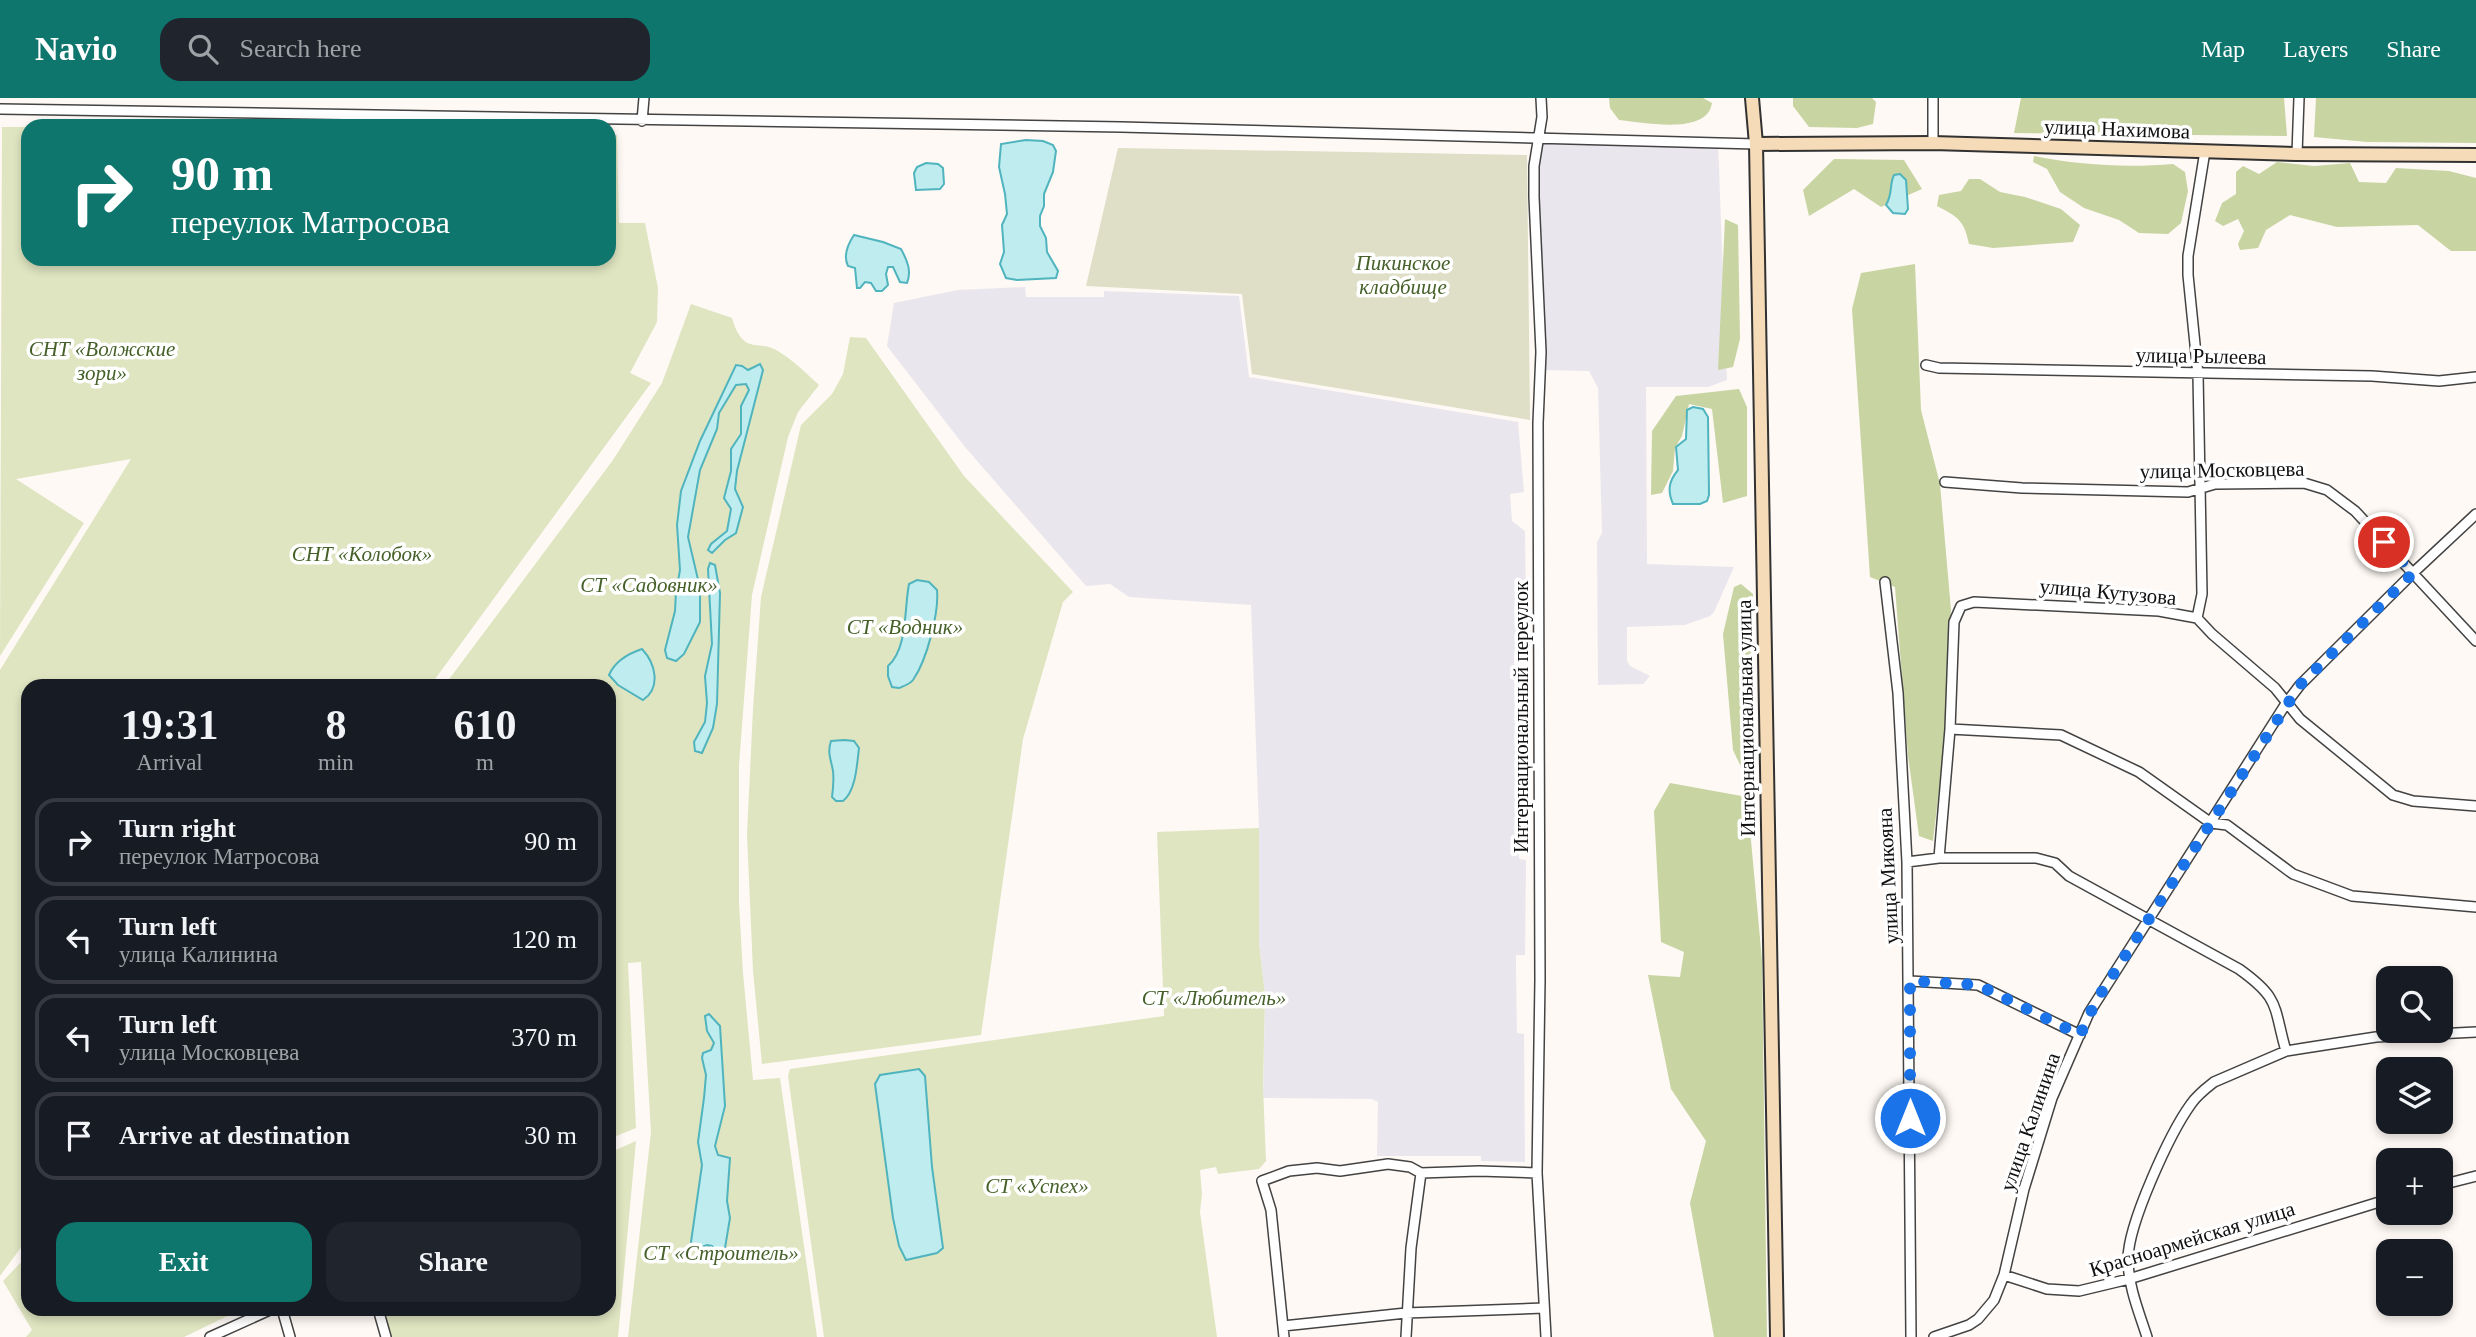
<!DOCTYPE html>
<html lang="en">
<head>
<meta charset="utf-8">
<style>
  :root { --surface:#171b24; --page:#20242c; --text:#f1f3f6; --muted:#9ea1a6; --line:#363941; --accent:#0f766e }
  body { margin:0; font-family:Georgia,serif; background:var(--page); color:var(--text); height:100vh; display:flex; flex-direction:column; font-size:26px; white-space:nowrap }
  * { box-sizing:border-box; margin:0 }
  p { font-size:23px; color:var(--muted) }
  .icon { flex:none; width:38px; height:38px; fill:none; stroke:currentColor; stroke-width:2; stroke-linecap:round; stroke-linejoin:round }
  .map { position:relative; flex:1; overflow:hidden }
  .side { position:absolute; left:21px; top:581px; width:595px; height:637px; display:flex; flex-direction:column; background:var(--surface); border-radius:21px; box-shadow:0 4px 10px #0003 }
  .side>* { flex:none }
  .guide { position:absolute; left:21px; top:21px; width:595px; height:147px; border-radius:21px; box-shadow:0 4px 10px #0003; background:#0f766e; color:#fff; overflow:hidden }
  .tools { position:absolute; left:2376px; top:868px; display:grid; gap:14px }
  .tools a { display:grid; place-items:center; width:77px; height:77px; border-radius:14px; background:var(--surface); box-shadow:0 4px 10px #0003; font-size:35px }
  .pin { position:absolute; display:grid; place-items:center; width:60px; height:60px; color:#fff; margin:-30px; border:4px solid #fff; border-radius:50%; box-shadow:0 2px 7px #0007 }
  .me { position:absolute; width:77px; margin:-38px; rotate:0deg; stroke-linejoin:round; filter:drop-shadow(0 0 5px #0008) }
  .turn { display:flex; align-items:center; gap:24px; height:147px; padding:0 35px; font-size:32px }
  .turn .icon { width:91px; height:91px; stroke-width:2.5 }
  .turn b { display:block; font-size:49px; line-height:60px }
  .eta { display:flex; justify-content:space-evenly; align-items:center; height:119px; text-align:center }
  .eta b { font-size:42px; font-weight:700; line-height:49px }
  .action { display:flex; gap:14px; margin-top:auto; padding:14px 35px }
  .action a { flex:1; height:80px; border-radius:21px; background:var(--accent); color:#fff; font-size:28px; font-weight:700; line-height:80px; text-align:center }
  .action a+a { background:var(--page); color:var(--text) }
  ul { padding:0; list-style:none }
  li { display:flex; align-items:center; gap:21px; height:88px; margin:0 14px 10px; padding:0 21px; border:4px solid var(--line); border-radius:21px }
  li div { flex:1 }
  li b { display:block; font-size:26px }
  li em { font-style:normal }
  header { display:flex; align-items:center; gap:42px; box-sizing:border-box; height:98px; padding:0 35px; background:var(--accent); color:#fff }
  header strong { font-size:33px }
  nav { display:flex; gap:38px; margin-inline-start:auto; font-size:24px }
  .search { width:490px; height:63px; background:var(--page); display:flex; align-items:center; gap:18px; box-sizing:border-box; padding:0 24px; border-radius:21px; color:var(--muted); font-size:26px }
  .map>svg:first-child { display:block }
</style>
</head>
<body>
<header>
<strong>Navio</strong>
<div class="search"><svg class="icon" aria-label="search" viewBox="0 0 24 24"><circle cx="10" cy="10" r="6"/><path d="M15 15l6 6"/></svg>Search here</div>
<nav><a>Map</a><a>Layers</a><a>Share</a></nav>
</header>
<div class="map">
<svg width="2476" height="1239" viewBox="0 0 2476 1239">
  <rect width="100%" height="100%" fill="#fef9f4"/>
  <path fill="#eae6ed" d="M 1540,42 L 1718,44 L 1727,282 L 1708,289 L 1646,289 L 1647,466 L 1734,469 L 1714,514 L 1710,518 L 1685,527 L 1627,529 L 1627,563 L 1630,568 L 1650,578 L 1643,586 L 1598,587 L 1597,444 L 1602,435 L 1598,290 L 1589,273 L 1540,272 L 1534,99 Z
    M 1025,189 L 1026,199 L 1104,199 L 1104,193 L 1239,198 L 1249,279 L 1518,324 L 1524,394 L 1510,396 L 1512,423 L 1525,433 L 1526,512 L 1516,540 L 1514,565 L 1519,761 L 1526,762 L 1525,857 L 1516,857 L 1516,870 L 1517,935 L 1524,936 L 1525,1064 L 1481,1063 L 1481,1058 L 1377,1058 L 1378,1004 L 1372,1001 L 1263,1000 L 1265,897 L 1259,845 L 1259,730 L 1251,507 L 1129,499 L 1110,486 L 1086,488 L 965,349 L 887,248 L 894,205 L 958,192 Z"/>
  <path fill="#dfe5c1" d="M 2,29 L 28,29 L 28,161 L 609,161 L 609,36 L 617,37 L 619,125 L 645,125 L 658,190 L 657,224 L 630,275 L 651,285 L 430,588 L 28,588 L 28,1140 L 0,1178 L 0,572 L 131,361 L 16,381 L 84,425 L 0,558 Z
    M 691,206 L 732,220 C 744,260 758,239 781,255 C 795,264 807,276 819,287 L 798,314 L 788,339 L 752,497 L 739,667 L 739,805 L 743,875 L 753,982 L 780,980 L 817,1239 L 628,1239 L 651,1034 L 641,864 L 628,865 L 636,1030 L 609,1041 L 609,588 L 444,588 L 613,362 L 662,285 Z
    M 850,239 L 866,240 L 964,378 L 1073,494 L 1063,504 L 1023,641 L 981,937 L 762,966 L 753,873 L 747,736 L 753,611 L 761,499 L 801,327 L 832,296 L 843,276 Z
    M 1259,730 L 1259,845 L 1265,897 L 1263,989 L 1266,1063 L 1259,1071 L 1218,1076 L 1216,1069 L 1200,1072 L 1202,1096 L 1200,1114 L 1217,1239 L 824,1239 L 788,978 L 790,971 L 1164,918 L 1157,734 Z
    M 636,1043 L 618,1239 L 392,1239 L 384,1211 L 609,1211 L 609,1055 Z
    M 28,1157 L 28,1211 L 242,1211 L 184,1239 L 26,1239 L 32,1232 L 3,1183 Z"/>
  <path fill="#c8d4a2" d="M 1609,0 L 1703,0 L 1712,5 C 1707,38 1643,24 1619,22 L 1610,10 Z
    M 1793,0 L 1872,0 L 1876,4 L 1873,26 L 1857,30 L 1809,29 L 1793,8 Z
    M 2021,0 L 2284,0 L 2287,38 L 2014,35 Z
    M 2316,0 L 2476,0 L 2476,45 L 2367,44 L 2314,39 Z
    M 2034,58 C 2079,67 2126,70 2173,66 L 2185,74 L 2188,93 L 2181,125 L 2168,136 L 2139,135 L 2119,122 L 2084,110 L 2060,94 L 2047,71 L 2033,64 Z
    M 1834,61 L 1904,62 L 1922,91 L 1881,109 L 1854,91 L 1809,118 L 1803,92 Z
    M 2277,64 L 2314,68 L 2350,65 L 2359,84 L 2386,85 L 2396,70 L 2449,73 L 2476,80 L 2476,153 L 2451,153 L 2418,127 L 2337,129 L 2290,117 L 2266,132 L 2258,150 L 2240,152 L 2238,146 L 2244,133 L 2238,121 L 2223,128 L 2215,123 L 2222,105 L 2236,96 L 2236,74 L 2243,68 L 2259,76 Z
    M 1969,81 L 1980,81 L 2000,94 L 2025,99 L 2061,111 L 2080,127 L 2073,144 L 1993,150 L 1969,146 C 1964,122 1958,119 1937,108 L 1939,97 L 1961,93 Z
    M 1725,121 L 1738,127 L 1740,241 L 1733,269 L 1718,272 Z
    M 1915,166 L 1921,312 L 1940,386 L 1951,512 L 1946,632 L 1933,743 L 1919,738 L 1908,658 L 1895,489 L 1870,479 L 1852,211 L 1861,175 Z
    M 1739,291 L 1747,309 L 1747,398 L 1723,405 L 1712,311 L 1689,306 L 1682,338 L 1675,350 L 1673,373 L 1662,395 L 1651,397 L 1652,333 L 1676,298 Z
    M 1741,486 L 1753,496 L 1754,675 L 1743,673 L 1733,652 L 1723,536 L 1734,489 Z
    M 1670,685 L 1747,699 L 1762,862 L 1767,1239 L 1714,1239 L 1690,1105 L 1706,1043 L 1671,991 L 1648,877 L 1680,879 L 1684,854 L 1661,844 L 1654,713 Z"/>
  <path fill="#dedfc6" d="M 1118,50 L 1527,57 L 1530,322 L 1252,276 L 1242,196 L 1086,188 Z"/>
  <path fill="#bfecef" stroke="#4fb4bd" stroke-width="2" d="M 1026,42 L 1043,43 L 1053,47 L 1056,53 L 1053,74 L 1044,96 L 1044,108 L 1040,118 L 1040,128 L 1046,140 L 1047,154 L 1058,173 L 1056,180 L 1017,182 L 1006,180 L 1000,166 L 1004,154 L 1002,127 L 1007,116 L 1005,96 L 999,69 L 1001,46 Z
    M 926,65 L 938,66 L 943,70 L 944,86 L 940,91 L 916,92 L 914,75 L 917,69 Z
    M 1900,76 L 1906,82 L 1908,111 L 1905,116 L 1893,115 L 1886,107 C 1893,96 1889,87 1894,77 Z
    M 854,137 L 883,144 L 901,151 C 907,162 912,173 907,185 L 900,184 L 893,169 L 888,169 L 886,176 L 888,187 L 882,193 L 876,193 L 871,185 L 865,184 L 860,190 L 857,190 L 855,170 L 848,168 C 843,158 848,146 854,137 Z
    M 760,266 L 763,272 L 737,373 L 735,391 L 743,409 L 736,435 L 725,442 L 712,455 L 708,452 L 711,446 L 727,433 L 731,411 L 724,400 L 731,373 L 731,351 L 741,336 L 741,308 L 749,292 L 746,286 L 736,287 L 719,315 L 717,331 L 700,372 L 688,439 L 700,490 L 700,524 L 684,556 L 676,563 L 667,560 L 665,552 L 675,513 L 676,494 L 680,472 L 677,427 L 681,393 L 700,343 L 736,267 L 742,268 L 748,272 Z
    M 1693,309 L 1703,311 L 1708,319 L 1709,397 L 1707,403 L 1700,406 L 1673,406 C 1667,392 1669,383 1678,372 L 1676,349 L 1686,341 L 1687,312 Z
    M 710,465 L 715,467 L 720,495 L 717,606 L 713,630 L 702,655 L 695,653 L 694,644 L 705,624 L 707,605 L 705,578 L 712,546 L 708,471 Z
    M 917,482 L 929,484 L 937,492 C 939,515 927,562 913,582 C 910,586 904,588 899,590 L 892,589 L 888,578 L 888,568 C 908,550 904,511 909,486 Z
    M 642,551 C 656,566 661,590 643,602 L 618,587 L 609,577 C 615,563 627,556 642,551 Z
    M 844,642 L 854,643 L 859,650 C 857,666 856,693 843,703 L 836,703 L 832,699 C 833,691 834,681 833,673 C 831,661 827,655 831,643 Z
    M 709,916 L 720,928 L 725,1008 L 715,1048 L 718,1057 L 730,1060 L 727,1103 L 730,1120 L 724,1156 L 718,1156 L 712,1148 L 707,1147 L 696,1151 L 691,1144 L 702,1067 L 698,1044 L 704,1000 L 706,977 L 702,960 L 703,955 L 711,952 L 714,945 L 707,933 L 705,918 Z
    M 919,971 L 925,978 L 932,1069 L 943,1150 L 937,1155 L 906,1162 L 899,1148 L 893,1120 L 875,986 L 880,977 Z"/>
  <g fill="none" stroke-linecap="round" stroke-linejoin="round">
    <defs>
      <path id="street" d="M 1541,0 L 1542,19 L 1534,68 L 1534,99 L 1541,254 L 1538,325 L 1540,882 L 1537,1075 L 1546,1239
        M 0,11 L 1121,29 L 1756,46
        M 642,23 L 644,0
        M 1933,45 L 1933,0
        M 2297,56 L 2299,0
        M 1926,267 L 1939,270 L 2372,278 L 2439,283 L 2476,279
        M 1945,384 L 2022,390 L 2188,394 L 2215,386 L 2304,385 L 2327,392 L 2355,413 L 2476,543
        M 1885,484 L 1898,595 L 1907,764 L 1911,1239
        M 2197,520 L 2202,496 L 2198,276 L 2188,177 L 2188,158 L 2205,53
        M 1950,631 L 2061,637 L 2139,674 L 2211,725 L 2227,727 L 2293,776 L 2352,798 L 2476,809
        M 1939,760 L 1950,631 L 1954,524 L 1961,508 L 1974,504 L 2159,513 L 2197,520 L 2212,536 L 2275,590 L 2300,621 L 2393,697 L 2413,703 L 2476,708
        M 1907,764 L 1939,760 L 2036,760 L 2055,765 L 2069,778 L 2239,871 C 2281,901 2273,908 2286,953
        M 1910,883 L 1978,887 L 2080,937
        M 2441,1087 L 2476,1078
        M 2004,1177 L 2047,1191 L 2079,1193 L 2129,1181 L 2389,1101
        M 282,1211 L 290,1239
        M 378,1211 L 386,1239
        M 1283,1228 L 1406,1215 L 1544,1210
        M 210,1239 L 272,1211
        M 1284,1239 L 1271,1112 L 1262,1083 L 1289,1073 L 1317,1070 L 1340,1073 L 1388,1066 L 1410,1069 L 1421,1075 L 1479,1073 L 1537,1075
        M 1406,1239 L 1411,1150 L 1421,1075
        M 1934,1239 L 1969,1227 L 1978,1221 L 1994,1202 L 2004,1177 L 2024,1091 L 2052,1000 L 2089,915 L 2287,604 L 2300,587 L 2413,475 L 2476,416
        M 2147,1239 C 2139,1214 2128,1188 2128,1161 C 2128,1126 2170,1035 2191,1006 C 2197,997 2205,991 2214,984 L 2286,953 L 2305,950 L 2376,939 L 2476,934"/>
      <path id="secondary" d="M 1752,0 L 1756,46 L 1777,1239
        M 1756,46 L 1933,45 L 2297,56 L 2476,57"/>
    </defs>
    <use href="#street" stroke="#434343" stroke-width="12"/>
    <use href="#secondary" stroke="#323232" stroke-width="16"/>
    <use href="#street" stroke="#fff" stroke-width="9"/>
    <use href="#secondary" stroke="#f5dbb8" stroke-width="12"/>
  </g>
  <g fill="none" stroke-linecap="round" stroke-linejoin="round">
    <path stroke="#1a73e8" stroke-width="12" stroke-dasharray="0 21.6" d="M 1910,1020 L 1910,883 L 1978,887 L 2080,937 L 2096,903 L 2300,587 L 2413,475 L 2384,444"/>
  </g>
  <g text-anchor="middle" stroke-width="7" stroke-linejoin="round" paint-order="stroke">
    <g font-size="21" fill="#101010" stroke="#fff">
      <text transform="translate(2117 31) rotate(2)" y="7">улица Нахимова</text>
      <text transform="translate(2201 258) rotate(1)" y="7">улица Рылеева</text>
      <text transform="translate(2222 372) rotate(-1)" y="7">улица Московцева</text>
      <text transform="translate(2108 494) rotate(5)" y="7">улица Кутузова</text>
      <text transform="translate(1521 619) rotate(-90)" y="7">Интернациональный переулок</text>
      <text transform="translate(1746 620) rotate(-91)" y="7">Интернациональная улица</text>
      <text transform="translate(1888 778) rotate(-93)" y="7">улица Микояна</text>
      <text transform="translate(2030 1024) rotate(-71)" y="7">улица Калинина</text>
      <text transform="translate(2192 1141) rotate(-17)" y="7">Красноармейская улица</text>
    </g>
    <g font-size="21" font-style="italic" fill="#456028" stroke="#fff">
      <text x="1403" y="172">Пикинское<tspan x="1403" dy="24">кладбище</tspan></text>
      <text x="102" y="258">СНТ «Волжские<tspan x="102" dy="24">зори»</tspan></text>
      <text x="362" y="463">СНТ «Колобок»</text>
      <text x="649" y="494">СТ «Садовник»</text>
      <text x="905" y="536">СТ «Водник»</text>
      <text x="1214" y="907">СТ «Любитель»</text>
      <text x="1037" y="1095">СТ «Успех»</text>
      <text x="721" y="1162">СТ «Строитель»</text>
    </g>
  </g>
</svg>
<div class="tools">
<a><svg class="icon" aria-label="search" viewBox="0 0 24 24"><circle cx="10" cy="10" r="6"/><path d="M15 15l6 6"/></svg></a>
<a><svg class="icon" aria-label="layers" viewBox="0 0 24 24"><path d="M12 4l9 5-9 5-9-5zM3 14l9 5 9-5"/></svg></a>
<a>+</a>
<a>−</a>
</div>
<div class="pin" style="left:2384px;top:444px;background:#d93025"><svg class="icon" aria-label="arrive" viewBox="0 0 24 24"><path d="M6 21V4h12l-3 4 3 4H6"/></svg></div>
<svg class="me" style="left:1910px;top:1020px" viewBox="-20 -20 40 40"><circle r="17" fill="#1a73e8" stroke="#fff" stroke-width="3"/><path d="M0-11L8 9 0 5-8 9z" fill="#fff"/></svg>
<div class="guide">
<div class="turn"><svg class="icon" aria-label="right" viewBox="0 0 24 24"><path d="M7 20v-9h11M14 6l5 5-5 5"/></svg><div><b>90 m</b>переулок Матросова</div></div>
</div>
<section class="side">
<div class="eta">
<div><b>19:31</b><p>Arrival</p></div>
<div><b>8</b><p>min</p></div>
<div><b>610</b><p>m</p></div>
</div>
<ul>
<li><svg class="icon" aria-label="right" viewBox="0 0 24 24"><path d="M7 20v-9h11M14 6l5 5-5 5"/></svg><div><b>Turn right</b><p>переулок Матросова</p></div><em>90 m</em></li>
<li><svg class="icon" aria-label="left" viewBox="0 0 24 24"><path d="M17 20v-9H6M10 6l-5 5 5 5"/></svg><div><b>Turn left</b><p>улица Калинина</p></div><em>120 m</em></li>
<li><svg class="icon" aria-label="left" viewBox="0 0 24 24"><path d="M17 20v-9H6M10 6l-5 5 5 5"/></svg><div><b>Turn left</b><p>улица Московцева</p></div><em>370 m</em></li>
<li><svg class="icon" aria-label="arrive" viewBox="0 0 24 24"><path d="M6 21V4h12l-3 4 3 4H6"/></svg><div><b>Arrive at destination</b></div><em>30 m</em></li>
</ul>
<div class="action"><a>Exit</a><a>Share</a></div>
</section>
</div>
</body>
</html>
